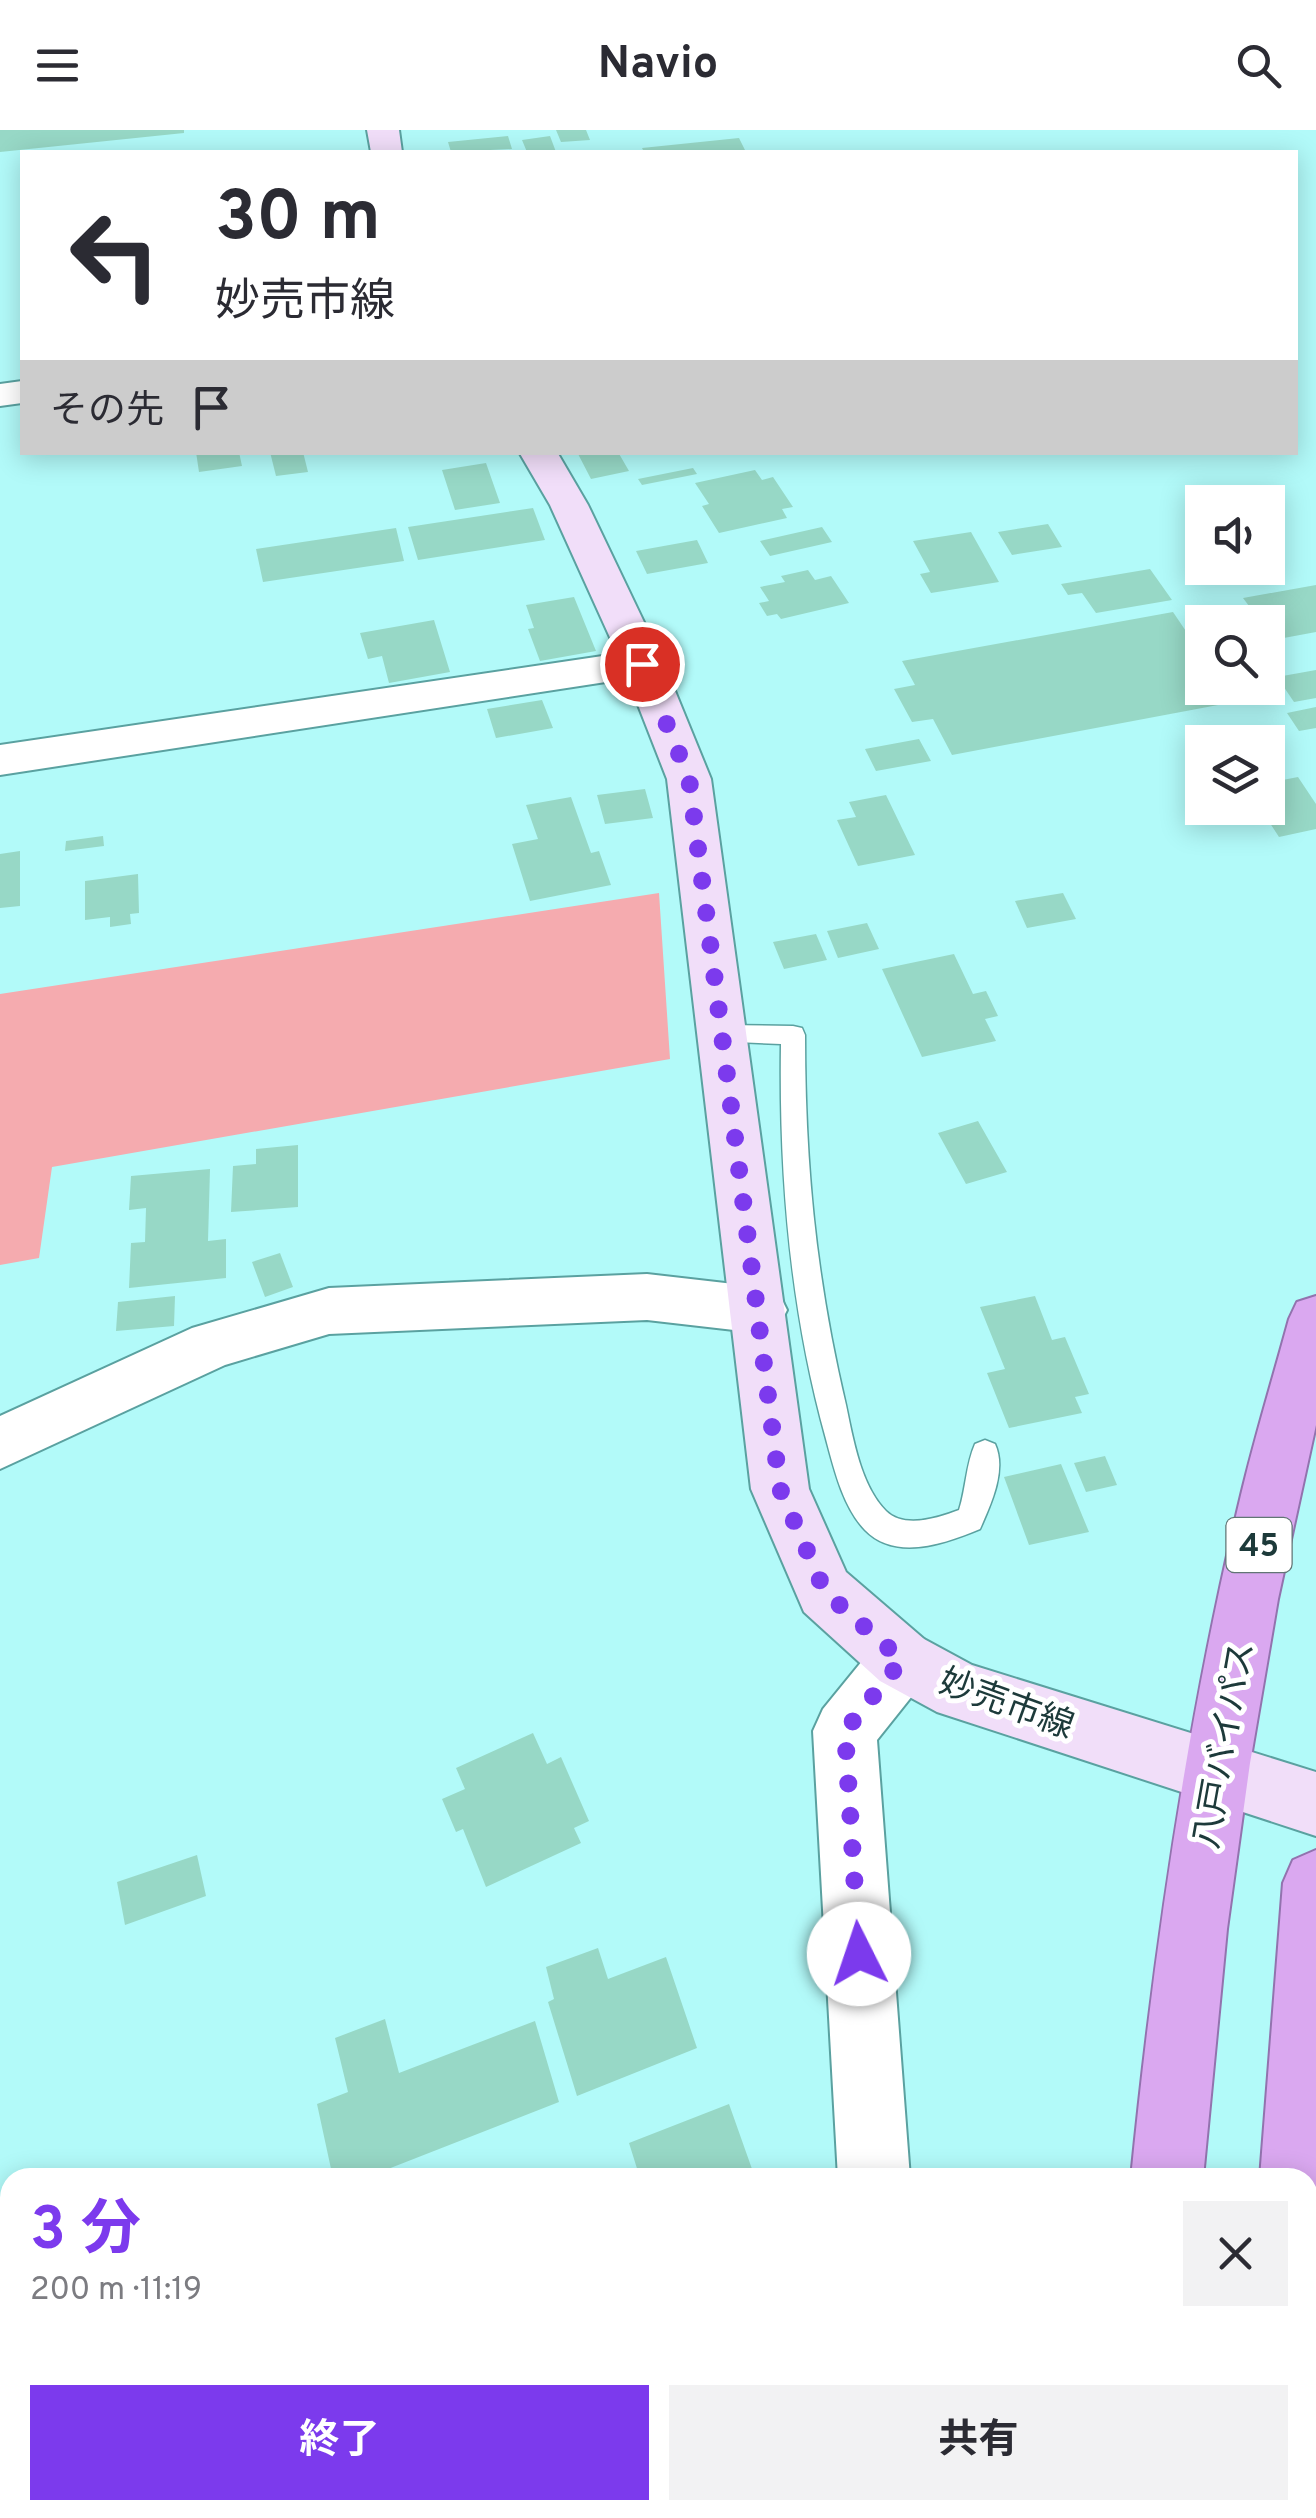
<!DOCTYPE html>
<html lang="ja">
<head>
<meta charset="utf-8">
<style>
  :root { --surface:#fff; --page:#f2f2f3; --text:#2b2b33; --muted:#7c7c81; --accent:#7c3aed }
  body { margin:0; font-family:Overpass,"Noto Sans JP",sans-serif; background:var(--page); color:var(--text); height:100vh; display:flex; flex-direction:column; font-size:38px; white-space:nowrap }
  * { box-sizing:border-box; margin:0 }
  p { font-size:32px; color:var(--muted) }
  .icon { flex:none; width:55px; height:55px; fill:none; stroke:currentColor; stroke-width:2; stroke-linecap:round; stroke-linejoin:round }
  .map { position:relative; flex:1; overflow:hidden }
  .side { position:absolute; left:0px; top:2038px; width:1318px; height:352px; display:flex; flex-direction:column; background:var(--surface); border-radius:30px 30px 0 0; box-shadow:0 5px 25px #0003 }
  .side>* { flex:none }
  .top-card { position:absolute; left:20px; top:20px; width:1278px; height:305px; border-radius:0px; box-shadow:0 5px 25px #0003; background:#fff; color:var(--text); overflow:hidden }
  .tools { position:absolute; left:1185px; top:355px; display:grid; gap:20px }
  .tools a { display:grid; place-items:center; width:100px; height:100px; border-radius:0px; background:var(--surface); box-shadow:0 5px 25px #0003; font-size:50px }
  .pin { position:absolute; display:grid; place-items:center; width:85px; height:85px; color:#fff; margin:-42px; border:5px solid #fff; border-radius:50%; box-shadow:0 2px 10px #0007 }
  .me { position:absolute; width:110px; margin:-55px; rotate:356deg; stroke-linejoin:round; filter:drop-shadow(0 0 8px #0008) }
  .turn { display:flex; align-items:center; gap:35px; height:210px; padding:0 30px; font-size:45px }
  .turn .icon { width:130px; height:130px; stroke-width:2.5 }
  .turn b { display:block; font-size:70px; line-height:85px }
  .then { display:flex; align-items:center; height:95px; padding:0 30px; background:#0003; gap:20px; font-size:38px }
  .round { display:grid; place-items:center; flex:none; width:105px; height:105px; border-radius:0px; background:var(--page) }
  .headline { display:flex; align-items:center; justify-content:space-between; height:170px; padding:0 30px }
  h1 { font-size:60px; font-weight:700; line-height:75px; color:var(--accent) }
  .action { display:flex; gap:20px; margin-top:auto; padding:20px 30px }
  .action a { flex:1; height:115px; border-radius:0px; background:var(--accent); color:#fff; font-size:40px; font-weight:700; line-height:115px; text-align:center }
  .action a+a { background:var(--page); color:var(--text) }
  header { display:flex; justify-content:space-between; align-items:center; height:130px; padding:0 30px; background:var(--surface); font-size:45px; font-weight:700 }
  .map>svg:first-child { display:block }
</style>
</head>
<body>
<header><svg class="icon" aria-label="menu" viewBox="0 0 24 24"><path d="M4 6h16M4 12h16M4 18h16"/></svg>Navio<svg class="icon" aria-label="search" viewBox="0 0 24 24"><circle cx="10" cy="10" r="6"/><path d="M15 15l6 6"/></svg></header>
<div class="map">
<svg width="1316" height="2388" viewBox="0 0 1316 2388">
  <rect width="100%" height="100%" fill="#b2faf9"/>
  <path fill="#f5abaf" d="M 659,763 L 670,929 L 52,1037 L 39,1128 L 0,1135 L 0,864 Z"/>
  <path fill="#97d8c6" d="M 0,0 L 184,0 L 184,3 L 0,22 Z
    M 556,0 L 586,0 L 590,10 L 561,12 Z
    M 508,6 L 512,19 L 451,22 L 448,12 Z
    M 550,6 L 556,22 L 527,22 L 522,10 Z
    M 739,8 L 746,22 L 644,22 L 642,18 Z
    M 196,322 L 239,322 L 242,336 L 199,342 Z
    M 270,322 L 303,322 L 308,342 L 276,346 Z
    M 577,322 L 618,322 L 629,341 L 591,349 Z
    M 486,333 L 500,373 L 455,380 L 442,340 Z
    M 693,338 L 697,344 L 642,355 L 638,349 Z
    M 755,340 L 762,350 L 773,347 L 793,377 L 782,379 L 787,388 L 719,403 L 702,376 L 709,374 L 695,353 Z
    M 1250,359 L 1255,365 L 1264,363 L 1281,385 L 1271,386 L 1277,394 L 1268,396 L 1268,372 L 1213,372 L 1208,366 Z
    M 533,378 L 545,410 L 418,430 L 408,397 Z
    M 1048,394 L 1062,417 L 1012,425 L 998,402 Z
    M 822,397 L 832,412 L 770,426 L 760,411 Z
    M 396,398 L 404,431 L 263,452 L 256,419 Z
    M 971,402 L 999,452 L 931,463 L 920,444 L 930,442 L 913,411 Z
    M 697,410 L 708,433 L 647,444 L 636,421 Z
    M 1150,439 L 1172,470 L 1096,483 L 1082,463 L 1068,465 L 1061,454 Z
    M 808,440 L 815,450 L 831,446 L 849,473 L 781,489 L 777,484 L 767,486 L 759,473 L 769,471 L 760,457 L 785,452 L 781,446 Z
    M 1316,455 L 1316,502 L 1273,510 L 1268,492 L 1261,492 L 1243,468 Z
    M 574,467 L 596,521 L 540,531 L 528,499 L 534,498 L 526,475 Z
    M 1173,482 L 1202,525 L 1202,558 L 1224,558 L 1234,572 L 952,625 L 933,589 L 912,592 L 894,559 L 915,555 L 902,531 Z
    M 434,490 L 450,542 L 389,553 L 382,526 L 368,529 L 360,503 Z
    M 1316,540 L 1316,568 L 1294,572 L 1277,547 Z
    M 542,570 L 553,598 L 496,608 L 487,579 Z
    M 1316,577 L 1316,598 L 1299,601 L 1287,583 Z
    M 919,609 L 931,631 L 876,641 L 865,619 Z
    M 1298,647 L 1316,674 L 1316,699 L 1279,707 L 1260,678 L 1268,678 L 1268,653 Z
    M 645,659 L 653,688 L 605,694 L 597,665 Z
    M 886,665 L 915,725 L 858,736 L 837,690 L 856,687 L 849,672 Z
    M 571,667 L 591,723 L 599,721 L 611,755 L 530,771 L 512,714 L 538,709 L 526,675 Z
    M 103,706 L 104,716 L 65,721 L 66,711 Z
    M 20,721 L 20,776 L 0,778 L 0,724 Z
    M 138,744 L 139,783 L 130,784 L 131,794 L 110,797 L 110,787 L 85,790 L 85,751 Z
    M 1063,763 L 1076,789 L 1027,798 L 1015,771 Z
    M 867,793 L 879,819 L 838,828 L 827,801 Z
    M 816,804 L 827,830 L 784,839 L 773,812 Z
    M 954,824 L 973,864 L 986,861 L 998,886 L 985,889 L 996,911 L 922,927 L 882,839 Z
    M 978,991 L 1007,1042 L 966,1054 L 938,1003 Z
    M 298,1015 L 298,1077 L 231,1082 L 233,1036 L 256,1034 L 256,1019 Z
    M 210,1039 L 208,1111 L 226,1109 L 226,1148 L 129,1158 L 131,1113 L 145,1112 L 146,1078 L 129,1080 L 131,1046 Z
    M 280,1123 L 293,1157 L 265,1167 L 252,1132 Z
    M 175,1166 L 174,1196 L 116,1201 L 118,1172 Z
    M 1035,1166 L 1052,1210 L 1065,1207 L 1089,1264 L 1075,1267 L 1082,1283 L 1009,1298 L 987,1243 L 1005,1239 L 980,1177 Z
    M 1105,1326 L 1117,1355 L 1086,1362 L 1074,1333 Z
    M 1061,1334 L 1089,1402 L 1029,1415 L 1004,1347 Z
    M 533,1603 L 547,1634 L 561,1627 L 589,1691 L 574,1698 L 581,1713 L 486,1757 L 463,1699 L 456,1702 L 442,1669 L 465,1659 L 456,1638 Z
    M 197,1725 L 206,1766 L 125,1795 L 117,1752 Z
    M 598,1818 L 608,1849 L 666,1827 L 697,1918 L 577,1966 L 548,1872 L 554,1869 L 546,1837 Z
    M 385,1889 L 399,1943 L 535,1891 L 559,1972 L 365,2048 L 333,2048 L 317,1974 L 348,1962 L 335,1908 Z
    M 729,1974 L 752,2039 L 731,2048 L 640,2048 L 629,2013 Z
    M 625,2380 L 728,2380 L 731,2388 L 628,2388 Z"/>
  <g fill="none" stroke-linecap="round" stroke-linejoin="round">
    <defs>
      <path id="service" d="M 723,895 L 793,896 L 802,898 L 805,905 C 805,1035 816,1148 846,1275 C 853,1309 861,1356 886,1381 C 904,1399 938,1388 959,1380 C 966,1358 966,1334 975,1314 L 985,1310 L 995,1314 C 1007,1340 991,1374 980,1399 C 946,1413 896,1432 865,1400 C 843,1377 834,1339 826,1309 C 790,1180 779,1048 781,914 L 714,911 L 711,904 L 714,897 Z"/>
      <path id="minor" d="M 22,251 L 22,273 L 0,276 L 0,254 Z
        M 643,520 L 658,524 L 664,534 L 658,544 L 0,645 L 0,615 Z
        M 647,1144 L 760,1157 L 779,1164 L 787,1180 L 779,1196 L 760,1203 L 647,1190 L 329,1204 L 225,1235 L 0,1339 L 0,1286 L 192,1198 L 329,1158 Z
        M 902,1500 L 924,1509 L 933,1530 L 924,1551 L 877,1610 L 910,2048 L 838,2048 L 813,1601 L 823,1579 L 880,1509 Z
        M 852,2380 L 930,2380 L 930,2388 L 852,2388 Z"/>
      <path id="secondary" d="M 367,0 L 399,0 L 402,22 L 371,22 Z
        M 519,322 L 557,322 L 588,375 L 664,534 L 711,649 L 809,1359 L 846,1442 L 924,1509 L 972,1535 L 1316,1642 L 1316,1706 L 937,1582 L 880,1551 L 804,1482 L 751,1359 L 667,649 L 622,534 L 550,375 Z"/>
      <path id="trunk" d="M 1316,1166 L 1316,1295 L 1278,1469 L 1250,1633 L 1227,1799 L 1203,2048 L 1131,2048 C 1154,1818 1187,1590 1241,1365 C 1255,1306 1273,1248 1289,1189 L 1297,1172 Z
        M 1316,1720 L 1316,2076 L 1308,2079 L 1308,2048 L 1260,2048 L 1283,1753 L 1293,1730 Z
        M 1308,2352 L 1316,2370 L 1316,2388 L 1242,2388 L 1242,2380 L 1308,2380 Z
        M 1107,2380 L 1185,2380 L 1184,2388 L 1106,2388 Z"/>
    </defs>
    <use href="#service" stroke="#5aa1a0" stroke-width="3"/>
    <use href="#minor" stroke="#5aa1a0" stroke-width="4"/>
    <use href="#secondary" stroke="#5aa1a0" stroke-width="4"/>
    <use href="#trunk" stroke="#9273ae" stroke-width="4"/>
    <use href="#service" fill="#fff" fill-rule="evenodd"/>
    <use href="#minor" fill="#fff" fill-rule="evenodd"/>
    <use href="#secondary" fill="#f1def9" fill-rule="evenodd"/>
    <use href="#trunk" fill="#daa8f0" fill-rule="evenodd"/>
  </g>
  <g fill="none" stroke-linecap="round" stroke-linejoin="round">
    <path stroke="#7c3aed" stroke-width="18" stroke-dasharray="0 32.4" d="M 642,534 L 689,648 L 780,1359 L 825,1462 L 902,1530 L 845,1601 L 859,1824"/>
  </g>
  <g text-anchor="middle" stroke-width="10" stroke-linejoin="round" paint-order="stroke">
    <rect fill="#fff" stroke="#617575" stroke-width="2.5" x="1226.5" y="1388" width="65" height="54" rx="8"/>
    <g font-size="32" font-weight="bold" fill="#1d3a3a">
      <text x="1259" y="1426">45</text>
    </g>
    <g font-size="35" fill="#1d3a3a" stroke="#fff">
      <text transform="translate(1007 1573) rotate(20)" y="12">妙売市線</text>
      <text transform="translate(1223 1615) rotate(-80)" y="12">八戸バイパス</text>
    </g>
  </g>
</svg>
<div class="tools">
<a><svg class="icon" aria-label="sound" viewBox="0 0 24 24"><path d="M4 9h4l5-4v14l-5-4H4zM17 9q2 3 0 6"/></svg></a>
<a><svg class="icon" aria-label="search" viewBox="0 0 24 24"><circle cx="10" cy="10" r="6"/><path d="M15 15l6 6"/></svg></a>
<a><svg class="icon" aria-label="layers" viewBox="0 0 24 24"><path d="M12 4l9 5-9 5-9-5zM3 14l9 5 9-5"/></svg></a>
</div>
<div class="pin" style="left:642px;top:534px;background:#d93025"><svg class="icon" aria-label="arrive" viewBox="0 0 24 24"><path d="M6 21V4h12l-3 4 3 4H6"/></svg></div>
<svg class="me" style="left:859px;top:1824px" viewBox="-20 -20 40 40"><circle r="19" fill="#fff"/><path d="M0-13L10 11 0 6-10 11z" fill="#7c3aed"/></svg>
<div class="top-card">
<div class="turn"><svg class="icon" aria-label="left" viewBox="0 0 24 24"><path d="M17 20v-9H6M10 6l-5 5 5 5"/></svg><div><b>30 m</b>妙売市線</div></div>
<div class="then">その先<svg class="icon" aria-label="arrive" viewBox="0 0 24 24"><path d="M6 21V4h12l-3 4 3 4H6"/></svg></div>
</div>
<section class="side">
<div class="headline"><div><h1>3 分</h1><p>200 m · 11:19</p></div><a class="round"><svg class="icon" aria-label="close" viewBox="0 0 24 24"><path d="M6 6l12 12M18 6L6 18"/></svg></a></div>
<div class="action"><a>終了</a><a>共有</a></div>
</section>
</div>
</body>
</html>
